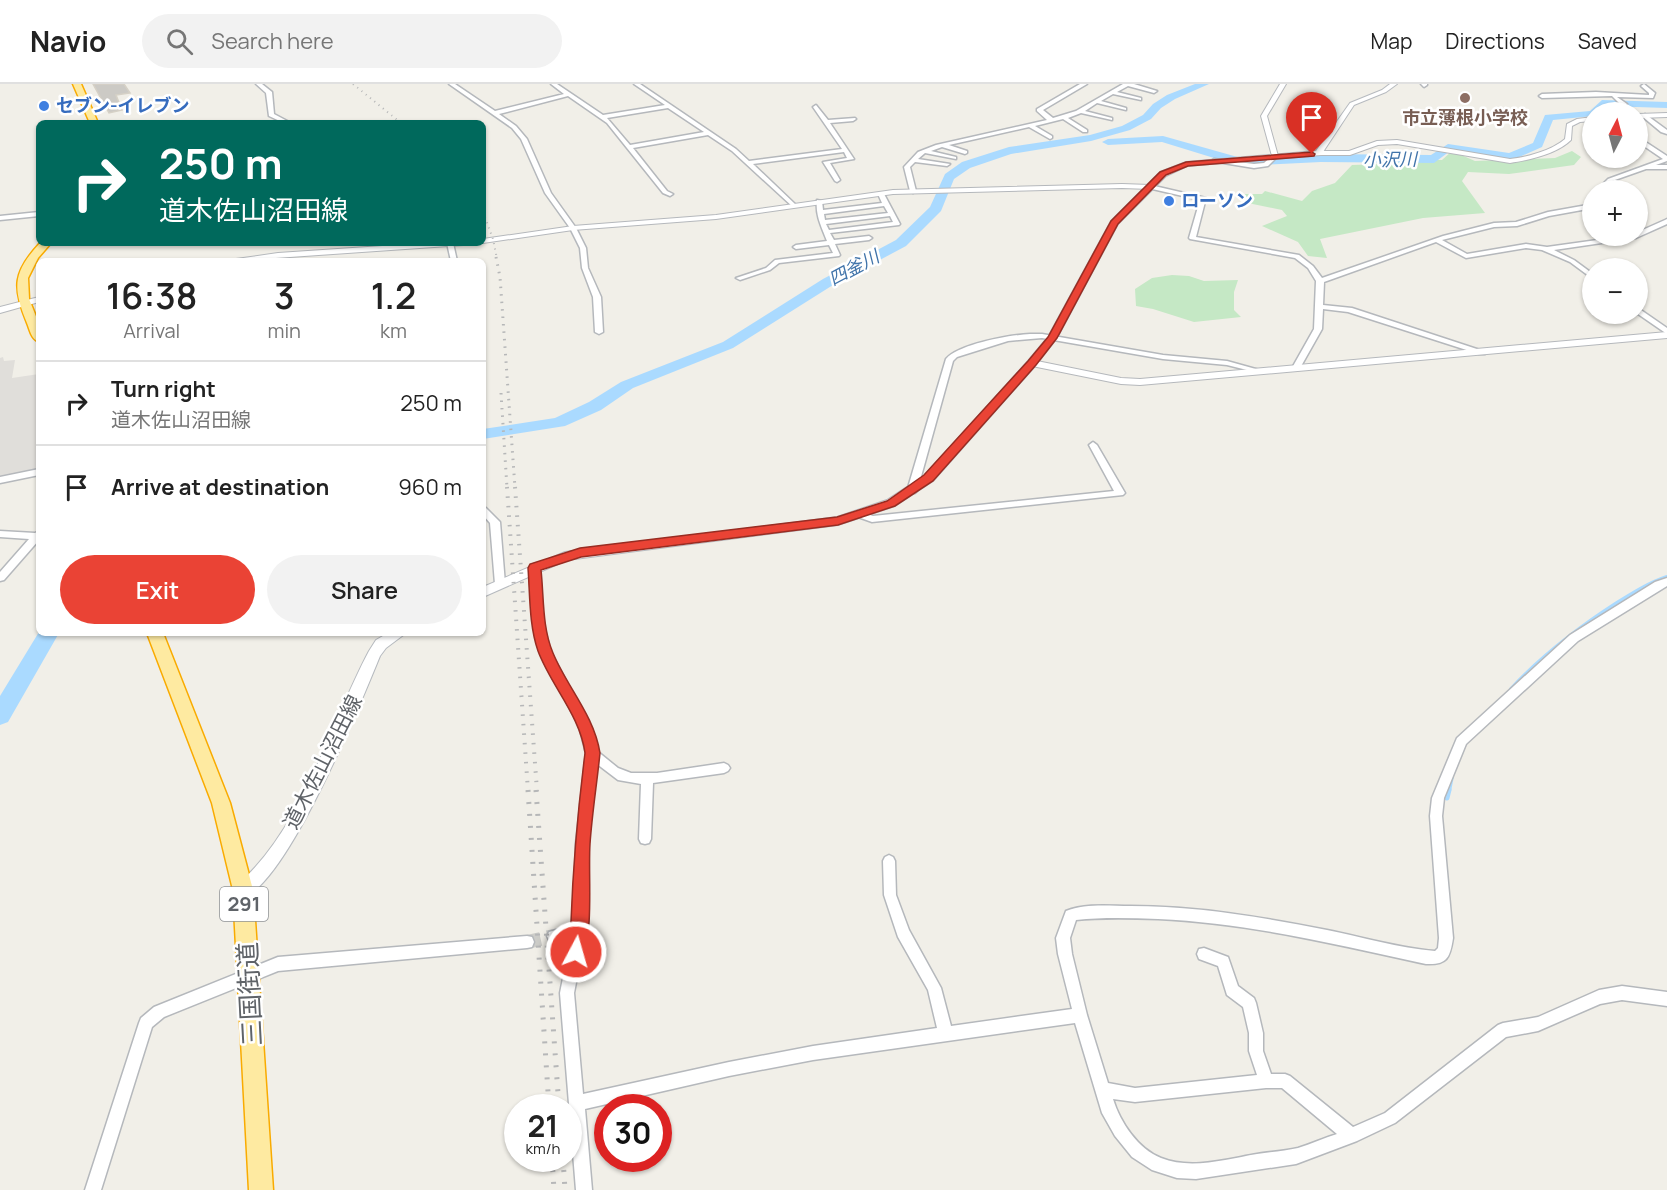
<!DOCTYPE html>
<html lang="en">
<head>
<meta charset="utf-8">
<style>
  :root { --surface:#fff; --page:#f2f2f2; --text:#222; --muted:#767676; --line:#e0e0e0; --accent:#ea4335 }
  body { margin:0; font-family:Manrope,"Noto Sans JP",sans-serif; background:var(--page); color:var(--text); height:100vh; display:flex; flex-direction:column; font-size:22px; white-space:nowrap }
  * { box-sizing:border-box; margin:0 }
  p { font-size:20px; color:var(--muted) }
  .icon { flex:none; width:33px; height:33px; fill:none; stroke:currentColor; stroke-width:2; stroke-linecap:round; stroke-linejoin:round }
  .map { position:relative; flex:1; overflow:hidden }
  .side { position:absolute; left:36px; top:174px; width:450px; height:378px; display:flex; flex-direction:column; background:var(--surface); border-radius:9px; box-shadow:0 2px 4px #0004 }
  .side>* { flex:none }
  .guide { position:absolute; left:36px; top:36px; width:450px; height:126px; border-radius:9px; box-shadow:0 2px 4px #0004; background:#00695c; color:#fff; overflow:hidden }
  .needle { width:39px; rotate:6deg }
  .buttons { position:absolute; left:1582px; top:18px; display:grid; gap:12px }
  .buttons a { display:grid; place-items:center; width:66px; height:66px; border-radius:50%; background:var(--surface); box-shadow:0 2px 4px #0004; font-size:30px }
  .speed { position:absolute; left:504px; top:1010px; display:flex; gap:12px; font-size:30px; font-weight:700; text-align:center }
  .speed>* { display:grid; place-content:center; width:78px; height:78px; border-radius:50%; background:var(--surface); box-shadow:0 2px 4px #0004; line-height:1 }
  .speed small { font-size:15px; font-weight:400 }
  .speed .limit { border:9px solid #d22; background:#fff; color:#111 }
  .pin { position:absolute; display:grid; place-items:center; width:51px; height:51px; color:#fff; margin:-62px -26px; border-radius:50% 50% 50% 0; rotate:-45deg; box-shadow:0 0 6px #0007 }
  .pin .icon { rotate:45deg }
  .me { position:absolute; width:66px; margin:-33px; rotate:6deg; stroke-linejoin:round; filter:drop-shadow(0 0 4px #0008) }
  .turn { display:flex; align-items:center; gap:21px; height:126px; padding:0 24px; font-size:27px }
  .turn .icon { width:78px; height:78px; stroke-width:2.5 }
  .turn b { display:block; font-size:42px; line-height:51px }
  .eta { display:flex; justify-content:space-evenly; align-items:center; height:102px; text-align:center }
  .eta b { font-size:36px; font-weight:600; line-height:42px }
  .cta { display:flex; gap:12px; margin-top:auto; padding:12px 24px }
  .cta a { flex:1; height:69px; border-radius:36px; background:var(--accent); color:#fff; font-size:24px; font-weight:600; line-height:69px; text-align:center }
  .cta a+a { background:var(--page); color:var(--text) }
  ul { padding:0; list-style:none }
  li { display:flex; align-items:center; gap:18px; height:84px; padding:0 24px; border-top:2px solid var(--line) }
  li div { flex:1 }
  li b { display:block; font-size:22px }
  li em { font-style:normal }
  header { display:flex; align-items:center; gap:36px; box-sizing:border-box; height:84px; padding:0 30px; background:var(--surface); border-bottom:2px solid var(--line) }
  header strong { font-size:28px }
  nav { display:flex; gap:33px; margin-inline-start:auto; font-size:21px }
  .search { width:420px; height:54px; background:var(--page); display:flex; align-items:center; gap:15px; box-sizing:border-box; padding:0 21px; border-radius:33px; color:var(--muted); font-size:22px }
  .map>svg:first-child { display:block }
</style>
</head>
<body>
<header>
<strong>Navio</strong>
<div class="search"><svg class="icon" aria-label="search" viewBox="0 0 24 24"><circle cx="10" cy="10" r="6"/><path d="M15 15l6 6"/></svg>Search here</div>
<nav><a>Map</a><a>Directions</a><a>Saved</a></nav>
</header>
<div class="map">
<svg width="1667" height="1106" viewBox="0 0 1667 1106">
  <rect width="100%" height="100%" fill="#f1efe8"/>
  <path fill="#e0deda" d="M 3,273 L 4,277 L 15,276 L 12,294 L 39,290 L 39,387 L 0,395 L 0,274 Z"/>
  <path fill="#c5e8c5" d="M 1452,67 L 1475,77 L 1555,74 L 1572,67 L 1581,73 L 1574,81 L 1509,90 L 1468,88 L 1462,97 L 1485,129 L 1423,134 L 1320,155 L 1327,174 L 1308,172 L 1298,158 L 1262,142 L 1287,132 L 1282,126 L 1243,118 L 1244,110 L 1262,110 L 1265,107 L 1302,117 L 1312,107 L 1335,99 L 1352,81 L 1384,80 L 1400,75 L 1442,76 Z
    M 1172,191 L 1189,192 L 1204,197 L 1238,196 L 1234,208 L 1234,226 L 1241,233 L 1194,238 L 1153,225 L 1136,222 L 1135,205 L 1152,194 Z"/>
  <g fill="none" stroke-linecap="round" stroke-linejoin="round">
    <path stroke="#aadaff" stroke-width="4" d="M 1511,605 C 1543,571 1578,544 1617,519 C 1633,509 1649,499 1667,493
      M 1449,707 L 1452,692"/>
    <path stroke="#aadaff" stroke-width="5" d="M 1447,714 L 1449,706"/>
    <path fill="#aadaff" fill-rule="evenodd" d="M 1195,0 L 1209,0 L 1175,15 L 1161,24 L 1151,35 L 1130,46 L 1091,57 L 1011,70 L 970,84 L 954,95 L 941,127 L 906,162 L 833,201 L 733,264 L 633,304 L 601,326 L 565,342 L 483,355 L 483,345 L 555,334 L 589,318 L 621,298 L 723,258 L 823,195 L 896,156 L 930,123 L 945,90 L 962,78 L 1009,63 L 1090,51 L 1122,42 L 1143,31 L 1153,20 L 1167,11 Z
      M 1602,16 L 1667,18 L 1667,24 L 1605,22 L 1599,28 L 1593,28 L 1593,32 L 1553,36 L 1542,63 L 1510,77 L 1450,67 L 1434,79 L 1321,78 L 1240,82 L 1162,58 L 1108,61 L 1102,58 L 1108,55 L 1163,52 L 1241,74 L 1321,70 L 1431,71 L 1448,60 L 1509,69 L 1533,59 L 1545,31 L 1590,27 Z
      M 39,548 L 59,549 L 8,638 L 0,641 L 0,612 Z"/>
  </g>
  <path fill="#cccac5" stroke="#d6d1c6" stroke-width="1.5" d="M 93,0 L 124,0 L 130,9 L 116,11 L 122,26 L 109,29 Z"/>
  <g fill="none" stroke-linecap="round" stroke-linejoin="round">
    <path stroke="#ccccc8" stroke-width="14" stroke-dasharray="14 7" stroke-linecap="butt" d="M 527,858 L 554,852"/>
    <defs>
      <path id="minor" d="M 256,0 L 262,0 L 272,8 L 274,30 L 291,39 L 284,39 L 269,32 L 266,9 Z
        M 449,0 L 455,0 L 495,27 L 564,10 L 551,0 L 557,0 L 603,31 L 665,21 L 634,0 L 640,0 L 736,65 L 749,77 L 842,65 L 813,23 L 816,21 L 828,36 L 855,34 L 856,35 L 853,37 L 830,39 L 854,75 L 830,79 L 840,96 L 837,98 L 835,97 L 823,78 L 847,74 L 844,68 L 753,80 L 795,120 L 795,122 L 793,123 L 732,67 L 708,51 L 633,64 L 667,107 L 673,110 L 670,112 L 663,109 L 607,39 L 568,12 L 499,30 L 516,42 L 527,55 L 551,109 L 576,144 L 586,164 L 588,184 L 601,213 L 603,248 L 599,250 L 595,248 L 593,213 L 582,184 L 580,164 L 570,144 L 545,109 L 521,55 L 512,44 ZM 668,24 L 704,48 L 630,61 L 607,34 Z
        M 1080,0 L 1087,0 L 1043,26 L 1053,34 L 1076,27 L 1123,0 L 1134,0 L 1157,7 L 1154,9 L 1128,2 L 1117,8 L 1141,14 L 1141,16 L 1113,10 L 1101,17 L 1126,24 L 1126,26 L 1097,19 L 1085,27 L 1112,34 L 1112,36 L 1081,29 L 1068,34 L 1087,46 L 1087,48 L 1083,48 L 1063,35 L 1035,42 L 1052,52 L 1052,54 L 1050,55 L 1029,43 L 949,61 L 967,67 L 967,69 L 965,70 L 942,63 L 931,67 L 956,73 L 956,75 L 925,69 L 918,75 L 950,80 L 947,82 L 915,78 L 910,83 L 916,107 L 913,109 L 910,107 L 904,83 L 918,68 L 936,61 L 1047,36 L 1037,27 L 1037,25 Z
        M 1421,0 L 1427,0 L 1427,1 L 1424,3 Z
        M 1644,0 L 1655,9 L 1653,14 L 1617,13 L 1627,20 L 1620,23 L 1618,28 L 1613,28 L 1616,21 L 1620,20 L 1612,12 L 1542,14 L 1539,12 L 1542,10 L 1596,8 L 1649,11 L 1649,9 L 1641,2 Z
        M 1645,30 L 1667,46 L 1667,50 L 1661,48 L 1643,33 L 1642,32 Z
        M 1638,53 L 1667,72 L 1667,77 L 1656,81 L 1667,81 L 1667,85 L 1646,85 L 1612,97 L 1610,99 L 1617,106 L 1611,106 L 1604,99 L 1608,95 L 1663,75 L 1638,58 Z
        M 1273,71 L 1278,72 L 1268,82 L 1254,84 L 1211,77 L 1214,75 L 1254,80 L 1264,79 Z
        M 1150,101 L 1206,114 L 1196,153 L 1299,171 L 1313,182 L 1322,194 L 1443,152 L 1494,139 L 1516,138 L 1548,128 L 1593,120 L 1593,124 L 1549,132 L 1517,142 L 1494,143 L 1442,156 L 1467,170 L 1526,160 L 1547,163 L 1626,152 L 1638,152 L 1638,148 L 1665,136 L 1667,135 L 1667,140 L 1636,154 L 1554,166 L 1574,176 L 1593,190 L 1593,195 L 1570,178 L 1542,166 L 1526,164 L 1466,174 L 1436,158 L 1324,198 L 1323,221 L 1352,224 L 1486,268 L 1485,270 L 1479,270 L 1348,228 L 1323,225 L 1322,245 L 1300,284 L 1296,286 L 1292,284 L 1314,245 L 1316,197 L 1308,184 L 1295,174 L 1190,155 L 1189,154 L 1200,116 L 1148,104 L 1147,103 Z
        M 879,109 L 884,110 L 900,140 L 899,141 L 830,149 L 834,156 L 869,152 L 872,154 L 869,156 L 835,160 L 840,171 L 839,172 L 779,179 L 770,186 L 740,196 L 736,194 L 766,184 L 775,176 L 833,169 L 829,161 L 796,165 L 793,163 L 796,161 L 827,157 C 822,144 815,131 817,116 L 822,117 L 823,126 L 882,119 L 878,110 ZM 884,122 L 888,129 L 825,136 L 824,130 ZM 890,132 L 893,138 L 829,146 L 826,140 Z
        M 39,128 L 39,132 L 0,136 L 0,132 Z
        M 447,159 L 453,159 L 457,177 L 451,177 Z
        M 1638,224 L 1667,244 L 1667,250 L 1638,230 Z
        M 1030,250 L 1042,250 L 1163,271 L 1227,277 L 1263,287 L 1259,289 L 1227,281 L 1163,275 L 1042,254 L 1008,257 L 957,273 L 953,277 L 917,407 L 915,409 L 909,409 L 907,407 L 946,275 C 959,260 1010,251 1030,250 Z
        M 1093,358 L 1097,361 L 1125,409 L 1123,411 L 872,438 L 858,433 L 856,431 L 861,428 L 873,432 L 1114,407 L 1089,361 Z
        M 39,385 L 39,391 L 0,399 L 0,393 Z
        M 483,423 L 486,424 L 500,438 L 505,500 L 500,504 L 495,500 L 490,439 L 483,431 Z
        M 0,447 L 35,449 L 39,447 L 39,456 L 4,496 L 0,497 L 0,488 L 29,455 L 0,453 Z
        M 534,481 L 539,484 L 543,536 L 550,567 L 590,642 L 597,667 L 618,684 L 631,689 L 657,689 L 724,679 L 728,681 L 730,684 L 728,687 L 724,689 L 653,699 L 651,755 L 649,759 L 645,760 L 641,759 L 639,755 L 641,700 L 618,696 L 597,680 L 588,759 L 586,846 L 574,909 L 583,1010 L 729,978 L 813,962 L 937,944 L 928,906 L 898,853 L 884,811 L 883,777 L 885,773 L 889,771 L 893,773 L 895,777 L 896,811 L 909,846 L 941,904 L 951,942 L 1072,925 L 1058,870 L 1056,854 L 1066,827 C 1086,819 1110,822 1130,822 C 1196,822 1262,833 1327,846 C 1362,853 1399,864 1435,867 L 1438,864 L 1439,854 L 1430,732 L 1432,714 L 1457,654 L 1570,551 L 1655,498 L 1667,494 L 1667,502 L 1578,557 L 1466,660 L 1444,714 L 1442,732 L 1453,854 C 1450,874 1447,881 1426,880 C 1338,861 1249,839 1158,835 C 1131,834 1103,833 1076,836 L 1070,854 L 1072,870 L 1087,931 L 1108,999 L 1135,1004 L 1257,991 L 1249,967 L 1249,949 L 1243,923 L 1227,911 L 1218,882 L 1199,875 L 1197,870 L 1199,865 L 1204,864 L 1228,873 L 1238,902 L 1254,914 L 1256,919 L 1263,949 L 1263,967 L 1271,990 L 1285,990 L 1290,992 L 1353,1043 L 1385,1029 L 1498,941 L 1503,939 L 1538,933 L 1599,906 L 1622,902 L 1667,908 L 1667,922 L 1622,916 L 1600,920 L 1538,947 L 1506,953 L 1395,1039 L 1357,1057 L 1296,1080 L 1196,1095 L 1177,1094 L 1152,1086 L 1132,1073 L 1115,1052 L 1102,1029 L 1075,939 L 813,976 L 729,992 L 585,1025 L 592,1106 L 576,1106 L 560,909 L 571,854 L 554,858 L 549,856 L 547,852 L 549,848 L 573,841 L 576,759 L 586,669 L 579,642 L 540,567 L 533,536 L 529,484 ZM 1266,1004 L 1282,1004 L 1337,1050 C 1324,1054 1311,1060 1298,1064 C 1285,1067 1270,1068 1257,1070 C 1227,1075 1191,1086 1161,1074 C 1138,1065 1120,1038 1113,1015 L 1135,1018 Z
        M 527,852 L 532,853 L 534,858 L 532,863 L 527,864 L 278,887 L 164,933 L 152,943 L 101,1106 L 85,1106 L 139,939 L 141,934 L 154,923 L 278,873 Z"/>
      <path id="tertiary" d="M 1280,0 L 1286,0 L 1267,32 L 1278,72 L 1275,74 L 1272,72 L 1261,32 Z
        M 1667,29 L 1667,33 L 1638,34 L 1638,30 Z
        M 1593,33 L 1593,37 L 1580,38 L 1572,42 L 1571,56 C 1557,70 1529,76 1510,79 L 1397,60 L 1378,61 L 1350,71 L 1318,71 L 1315,69 L 1318,67 L 1349,67 L 1377,57 L 1397,56 L 1510,75 C 1527,73 1551,67 1565,55 L 1567,40 L 1577,35 Z
        M 1122,100 L 1150,101 L 1154,103 L 1150,105 L 1122,104 L 893,110 L 716,135 L 573,146 L 483,159 L 482,159 L 483,155 L 573,142 L 716,131 L 893,106 Z
        M 427,159 L 467,159 L 463,161 L 232,177 L 236,175 L 278,169 Z
        M 39,213 L 39,218 L 0,229 L 0,223 Z
        M 1667,248 L 1667,254 L 1140,301 L 1121,300 L 1032,282 L 1027,279 L 1032,276 L 1121,294 L 1140,295 Z"/>
      <path id="secondary" d="M 1390,0 L 1397,0 L 1386,8 L 1354,21 L 1321,71 L 1187,82 L 1166,92 L 1118,140 L 1057,254 L 1036,281 L 933,397 L 895,422 L 838,441 L 567,476 L 483,513 L 483,503 L 565,468 L 837,433 L 887,416 L 925,391 L 1028,277 L 1048,253 L 1111,137 L 1160,88 L 1186,78 L 1316,67 L 1350,19 L 1382,6 Z
        M 388,549 L 406,549 L 386,564 L 380,572 C 360,621 288,797 243,814 L 237,811 L 235,806 L 237,801 C 303,744 329,642 369,567 L 376,556 Z"/>
      <path id="trunk" d="M 73,0 L 81,0 L 98,39 L 90,39 Z
        M 40,159 L 51,159 L 38,174 L 28,194 L 29,215 L 39,240 L 39,258 C 31,255 30,246 27,239 C 12,203 13,188 40,159 Z
        M 147,549 L 163,549 L 230,719 L 253,806 L 273,1106 L 249,1106 L 233,806 L 212,719 Z"/>
    </defs>
    <use href="#minor" stroke="#b5b8bc" stroke-width="3"/>
    <use href="#tertiary" stroke="#b5b8bc" stroke-width="2"/>
    <use href="#secondary" stroke="#b6babf" stroke-width="2"/>
    <use href="#trunk" stroke="#f9ab00" stroke-width="3"/>
    <use href="#minor" fill="#fff" fill-rule="evenodd"/>
    <use href="#tertiary" fill="#fff" fill-rule="evenodd"/>
    <use href="#secondary" fill="#fff" fill-rule="evenodd"/>
    <use href="#trunk" fill="#feeaa1" fill-rule="evenodd"/>
    <path stroke="#b6b7b8" stroke-width="2" stroke-dasharray="1 4.5" stroke-linecap="butt" d="M 353,0 L 401,39
      M 483,128 L 493,155 L 497,175"/>
    <path stroke="#b6b7b8" stroke-width="3" stroke-dasharray="1.5 6" stroke-linecap="butt" d="M 496,173 L 500,193 L 515,404
      M 501,309 L 507,404"/>
    <path stroke="#b6b7b8" stroke-width="4" stroke-dasharray="1.5 8" stroke-linecap="butt" d="M 507,403 L 528,707
      M 515,403 L 537,707"/>
    <path stroke="#b6b7b8" stroke-width="5" stroke-dasharray="2 10" stroke-linecap="butt" d="M 528,706 L 549,1023
      M 536,706 L 559,1023
      M 552,1074 L 554,1106
      M 563,1074 L 565,1106"/>
  </g>
  <path fill="#ea4335" stroke="#982c22" stroke-width="1.5" d="M 1312,68 L 1315,70 L 1314,72 L 1188,82 L 1166,91 L 1118,140 L 1057,254 L 1036,281 L 933,397 L 895,422 L 838,441 L 581,473 L 541,486 C 544,513 542,543 553,569 C 567,603 594,631 600,669 C 597,699 592,730 590,760 C 588,791 594,847 582,874 L 576,877 L 570,874 C 565,864 570,850 571,838 C 573,781 578,725 585,669 C 580,631 551,602 538,567 C 529,541 530,511 528,484 L 530,480 L 580,464 L 837,433 L 887,417 L 924,391 L 1028,277 L 1048,253 L 1111,137 L 1160,88 L 1186,78 Z"/>
  <circle fill="#8d6e63" stroke="#fff" stroke-width="2" cx="1465" cy="14" r="6"/>
  <g fill="#3f7fe0" stroke="#fff" stroke-width="2">
    <circle cx="44" cy="22" r="6"/>
    <circle cx="1169" cy="117" r="6"/>
  </g>
  <g text-anchor="middle" stroke-width="5" stroke-linejoin="round" paint-order="stroke">
    <g font-size="18" font-weight="bold" fill="#366cbe" stroke="#fff" text-anchor="start">
      <text x="56" y="28">セブン-イレブン</text>
      <text x="1181" y="123">ローソン</text>
    </g>
    <g font-size="18" font-weight="bold" fill="#785e54" stroke="#fff">
      <text x="1465" y="40">市立薄根小学校</text>
    </g>
    <g font-size="18" font-style="italic" fill="#4174aa" stroke="#fff">
      <text transform="translate(1390 76) rotate(-1)" y="6">小沢川</text>
      <text transform="translate(854 184) rotate(-28)" y="6">四釜川</text>
    </g>
    <rect fill="#fff" stroke="#8f9295" stroke-width="1.5" x="220" y="803" width="48" height="34" rx="4.5"/>
    <g font-size="20" font-weight="bold" fill="#5f6368">
      <text x="244" y="827">291</text>
    </g>
    <g font-size="21" fill="#5f6368" stroke="#fff">
      <text transform="translate(323 678) rotate(-63)" y="7">道木佐山沼田線</text>
    </g>
    <g font-size="26" fill="#5f6368" stroke="#fff">
      <text transform="translate(250 910) rotate(-93)" y="9">三国街道</text>
    </g>
  </g>
</svg>
<div class="buttons">
<a><svg class="needle" viewBox="-14 -14 28 28"><path d="M0-13l5 13h-10z" fill="#e53935"/><path d="M0 13l5-13h-10z" fill="#767676"/></svg></a>
<a>+</a>
<a>−</a>
</div>
<div class="speed"><div>21<small>km/h</small></div><div class="limit">30</div></div>
<div class="pin" style="left:1312px;top:70px;background:#d93025"><svg class="icon" aria-label="arrive" viewBox="0 0 24 24"><path d="M6 21V4h12l-3 4 3 4H6"/></svg></div>
<svg class="me" style="left:576px;top:868px" viewBox="-20 -20 40 40"><circle r="17" fill="#ea4335" stroke="#fff" stroke-width="3"/><path d="M0-11L8 9 0 5-8 9z" fill="#fff"/></svg>
<div class="guide">
<div class="turn"><svg class="icon" aria-label="right" viewBox="0 0 24 24"><path d="M7 20v-9h11M14 6l5 5-5 5"/></svg><div><b>250 m</b>道木佐山沼田線</div></div>
</div>
<section class="side">
<div class="eta">
<div><b>16:38</b><p>Arrival</p></div>
<div><b>3</b><p>min</p></div>
<div><b>1.2</b><p>km</p></div>
</div>
<ul>
<li><svg class="icon" aria-label="right" viewBox="0 0 24 24"><path d="M7 20v-9h11M14 6l5 5-5 5"/></svg><div><b>Turn right</b><p>道木佐山沼田線</p></div><em>250 m</em></li>
<li><svg class="icon" aria-label="arrive" viewBox="0 0 24 24"><path d="M6 21V4h12l-3 4 3 4H6"/></svg><div><b>Arrive at destination</b></div><em>960 m</em></li>
</ul>
<div class="cta"><a>Exit</a><a>Share</a></div>
</section>
</div>
</body>
</html>
